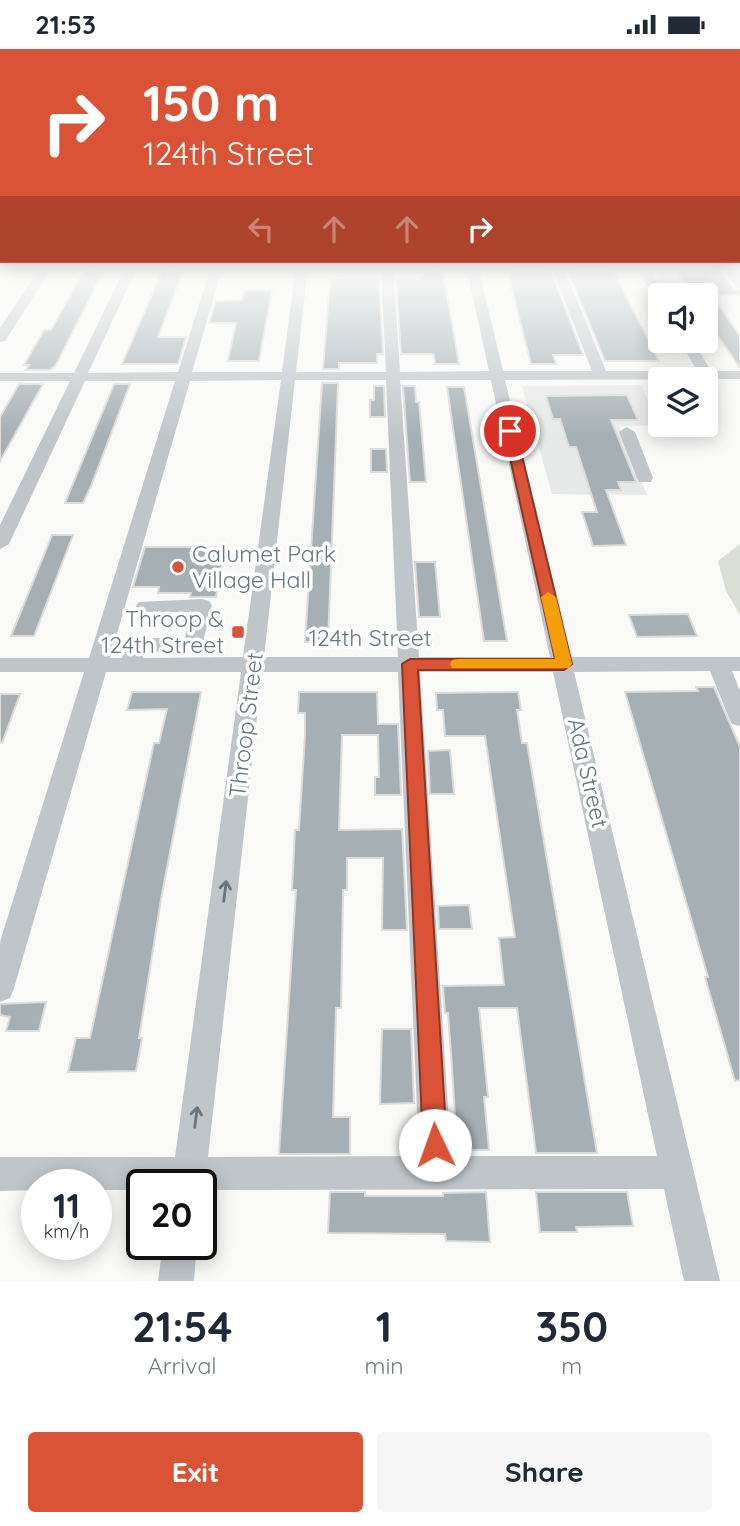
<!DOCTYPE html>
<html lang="en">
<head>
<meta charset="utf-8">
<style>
  :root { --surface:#fff; --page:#f6f6f7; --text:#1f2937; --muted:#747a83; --accent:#da5337 }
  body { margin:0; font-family:Quicksand,sans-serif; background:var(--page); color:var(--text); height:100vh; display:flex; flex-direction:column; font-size:26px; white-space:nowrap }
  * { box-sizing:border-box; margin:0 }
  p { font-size:23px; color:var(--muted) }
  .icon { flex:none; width:38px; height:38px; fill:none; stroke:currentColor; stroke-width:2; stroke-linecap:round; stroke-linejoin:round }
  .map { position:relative; height:1232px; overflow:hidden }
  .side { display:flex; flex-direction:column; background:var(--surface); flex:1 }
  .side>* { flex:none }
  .top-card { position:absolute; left:0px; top:0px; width:740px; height:214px; box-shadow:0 4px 18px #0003; background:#da5337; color:#fff; overflow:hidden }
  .fabs { position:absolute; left:648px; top:234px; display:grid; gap:14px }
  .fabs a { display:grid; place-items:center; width:70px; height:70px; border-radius:7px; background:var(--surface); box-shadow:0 4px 18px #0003; font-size:35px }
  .speed { position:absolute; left:21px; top:1120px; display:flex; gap:14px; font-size:35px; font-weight:700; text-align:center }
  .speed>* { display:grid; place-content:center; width:91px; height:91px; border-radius:50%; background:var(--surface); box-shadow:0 4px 18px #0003; line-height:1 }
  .speed small { font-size:18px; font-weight:400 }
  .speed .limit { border:4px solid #111; border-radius:10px; background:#fff; color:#111 }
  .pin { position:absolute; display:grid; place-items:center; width:60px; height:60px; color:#fff; margin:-30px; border:4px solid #fff; border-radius:50%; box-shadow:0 2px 7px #0007 }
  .me { position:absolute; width:77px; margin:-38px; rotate:357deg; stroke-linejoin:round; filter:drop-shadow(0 0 5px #0008) }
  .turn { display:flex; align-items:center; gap:24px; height:147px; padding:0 28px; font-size:32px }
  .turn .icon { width:91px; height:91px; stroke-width:2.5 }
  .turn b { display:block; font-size:49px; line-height:60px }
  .lanes { display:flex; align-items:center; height:66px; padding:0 28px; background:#0003; justify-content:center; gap:35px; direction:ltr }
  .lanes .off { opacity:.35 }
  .eta { display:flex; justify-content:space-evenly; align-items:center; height:119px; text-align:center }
  .eta b { font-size:42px; font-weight:700; line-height:49px }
  .button { display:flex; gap:14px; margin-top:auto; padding:14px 28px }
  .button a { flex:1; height:80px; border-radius:7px; background:var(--accent); color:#fff; font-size:28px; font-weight:700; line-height:80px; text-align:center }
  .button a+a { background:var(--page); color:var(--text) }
  .status { display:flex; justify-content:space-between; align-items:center; height:49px; padding:0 35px; background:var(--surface); direction:ltr }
  .status svg { height:19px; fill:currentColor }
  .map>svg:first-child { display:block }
</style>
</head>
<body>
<div class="status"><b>21:53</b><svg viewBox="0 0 49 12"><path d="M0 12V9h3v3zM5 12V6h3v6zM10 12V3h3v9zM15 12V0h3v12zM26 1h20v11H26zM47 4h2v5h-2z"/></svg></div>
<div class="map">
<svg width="740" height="1232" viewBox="0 0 740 1232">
  <rect width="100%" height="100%" fill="#f9f9f7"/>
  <path fill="#e7e9e8" d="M 641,336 L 660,376 L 619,377 L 647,446 L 552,445 L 522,337 Z"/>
  <path fill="#daded7" d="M 740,495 L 740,566 L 726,542 L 718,512 Z"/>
  <path fill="#a5afb4" stroke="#dbdbd9" stroke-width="2" d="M 86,217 L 106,217 L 56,316 L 50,321 L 26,321 L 29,316 L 24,316 L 44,281 L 51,281 Z
    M 164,217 L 185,217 L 158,288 L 186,288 L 178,315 L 122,315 Z
    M 423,217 L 442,217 L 459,315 L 435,315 L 434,306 L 431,305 L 401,305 L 396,230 L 421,230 L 421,227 L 424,227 Z
    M 506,217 L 549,217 L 583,306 L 553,306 L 556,315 L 531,315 Z
    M 566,217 L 611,217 L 659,312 L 605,312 Z
    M 673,217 L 717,217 L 734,240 L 740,241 L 740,246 L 712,246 L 740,287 L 740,319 L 705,268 L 705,245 L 691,245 Z
    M 379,230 L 383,305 L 377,305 L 377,314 L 339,314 L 339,320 L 323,320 L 330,231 Z
    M 245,241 L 272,241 L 259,312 L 228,312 L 236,274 L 209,274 L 216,252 L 242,251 Z
    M 322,334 L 338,334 L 328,593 L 305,593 Z
    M 19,335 L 43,335 L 0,412 L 0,368 Z
    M 114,335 L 130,335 L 91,437 L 83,454 L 65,454 Z
    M 374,337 L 384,337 L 385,368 L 370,368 L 370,351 L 374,351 Z
    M 403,337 L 415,337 L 416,353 L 419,353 L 426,433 L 410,433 Z
    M 447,338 L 464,338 L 507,592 L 484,592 Z
    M 627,346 L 638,371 L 611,371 L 636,433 L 618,433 L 621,441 L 606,441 L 626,496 L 593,497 L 582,463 L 597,463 L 576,398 L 569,398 L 560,370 L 553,370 L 546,347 Z
    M 371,400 L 386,400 L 387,423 L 371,423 Z
    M 52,486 L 73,486 L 34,587 L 11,587 Z
    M 145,498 L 225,498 L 216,548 L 190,548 L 191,544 L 158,544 L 159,538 L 133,538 Z
    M 415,513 L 435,513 L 440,568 L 419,568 Z
    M 688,565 L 697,587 L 637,588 L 629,566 Z
    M 696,638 L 714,638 L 740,698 L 740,1031 L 735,1032 L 705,928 L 708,928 L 625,643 L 698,642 Z
    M 132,643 L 201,643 L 161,850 L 139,989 L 142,989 L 136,1022 L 68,1023 L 76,989 L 90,989 L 154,694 L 159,694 L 167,660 L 127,661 Z
    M 299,643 L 377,643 L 378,675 L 398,675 L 401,746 L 375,746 L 375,728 L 379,728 L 378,686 L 342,686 L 339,781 L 402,780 L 407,881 L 382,881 L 383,809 L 347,809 L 347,841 L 343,841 L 341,959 L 336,959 L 333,1068 L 350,1068 L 350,1105 L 279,1105 L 296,841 L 292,841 L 295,781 L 299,781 L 305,686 L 305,664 L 298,664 Z
    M 518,643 L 521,661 L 517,661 L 522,694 L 527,694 L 597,1104 L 536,1104 L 517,959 L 479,959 L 488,1048 L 484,1048 L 489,1101 L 453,1101 L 451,1067 L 455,1067 L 452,1018 L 448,964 L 445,964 L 443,937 L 504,936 L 499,889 L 515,888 L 485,687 L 445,687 L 443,661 L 437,661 L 436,644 Z
    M 0,645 L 20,645 L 2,694 L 0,693 Z
    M 450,701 L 454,745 L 430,745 L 428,702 Z
    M 469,856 L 472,880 L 439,880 L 438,857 Z
    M 46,953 L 39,982 L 6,982 L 10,968 L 0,966 L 0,955 Z
    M 382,980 L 411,980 L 414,1054 L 380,1055 Z
    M 330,1143 L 365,1143 L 365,1147 L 443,1147 L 443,1144 L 486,1143 L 490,1193 L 446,1192 L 445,1185 L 328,1184 Z
    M 536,1143 L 627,1143 L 633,1177 L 576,1178 L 577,1183 L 540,1183 Z"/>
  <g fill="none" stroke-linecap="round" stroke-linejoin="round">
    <path fill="#c0c5c9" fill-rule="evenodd" d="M 41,217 L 53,217 L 5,292 L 0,293 L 0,279 Z
      M 126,217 L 138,217 L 88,324 L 178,323 L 211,217 L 223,217 L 192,323 L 282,323 L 296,217 L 308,217 L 296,323 L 386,323 L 381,217 L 393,217 L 400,323 L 489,322 L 466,217 L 478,217 L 503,322 L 592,322 L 551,217 L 563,217 L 606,322 L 697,322 L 680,292 L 693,292 L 711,322 L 740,322 L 740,330 L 505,331 L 571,608 L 740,608 L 740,622 L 732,622 L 740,642 L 740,677 L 732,675 L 729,669 L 710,622 L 574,623 L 720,1232 L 684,1232 L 664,1140 L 203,1141 L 201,1144 L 201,1136 L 142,1136 L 142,1141 L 96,1141 L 96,1136 L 37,1136 L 37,1141 L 0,1142 L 0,1108 L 175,1108 L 241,623 L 106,623 L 14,939 L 10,949 L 0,953 L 0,893 L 84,623 L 0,623 L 0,609 L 89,609 L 175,332 L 85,332 L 9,495 L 0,500 L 0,476 L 70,332 L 0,332 L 0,324 L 74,324 ZM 281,331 L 243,608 L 143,609 L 144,603 L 201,601 L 212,556 L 209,552 L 202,550 L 139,553 L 136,557 L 139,561 L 146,563 L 191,563 L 185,589 L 136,589 L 129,591 L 122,609 L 110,609 L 190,332 ZM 295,331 L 386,331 L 398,608 L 264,608 ZM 400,331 L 491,331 L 550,608 L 419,608 ZM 262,623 L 398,623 L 419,1107 L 208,1108 ZM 420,623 L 553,623 L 657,1107 L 451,1107 Z
      M 635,217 L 647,217 L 665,247 L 660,247 L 660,252 L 656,251 Z
      M 720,217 L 732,217 L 740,227 L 740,239 L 736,238 Z
      M 627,378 L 635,383 L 653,429 L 651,433 L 639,433 L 637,429 L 619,383 Z
      M 163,1195 L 197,1195 L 194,1232 L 158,1232 Z"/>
  </g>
  <defs><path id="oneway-shaft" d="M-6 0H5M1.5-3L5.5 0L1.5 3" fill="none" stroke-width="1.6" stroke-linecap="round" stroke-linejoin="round" transform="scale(1.75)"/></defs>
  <g stroke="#667781">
    <use href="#oneway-shaft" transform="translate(225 842) rotate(-83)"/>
    <use href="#oneway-shaft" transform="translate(196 1068) rotate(-83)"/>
  </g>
  <linearGradient id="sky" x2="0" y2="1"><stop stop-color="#95badb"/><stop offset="0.56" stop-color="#fcfcfb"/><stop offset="1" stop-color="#fcfcfb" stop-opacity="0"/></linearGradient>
  <rect width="740" height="389" fill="url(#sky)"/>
  <path fill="#da5337" stroke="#8e3624" stroke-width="2" d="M 510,378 L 516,382 L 572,615 L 564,621 L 418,621 L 447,1096 L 444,1105 L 435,1109 L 426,1105 L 423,1096 L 402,615 L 410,610 L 555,610 L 504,382 Z"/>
  <path fill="#f59e0b" d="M 548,543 L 556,548 L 572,615 L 569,619 L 452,619 L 450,615 L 452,611 L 458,610 L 555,610 L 541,548 Z"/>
  <g fill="#da5337" stroke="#fff" stroke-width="2.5">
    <circle cx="178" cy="518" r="7"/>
    <rect x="231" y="576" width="14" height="14" rx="3.5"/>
  </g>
  <g text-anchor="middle" stroke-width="7" stroke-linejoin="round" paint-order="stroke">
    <g font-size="23" fill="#667781" stroke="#fff" text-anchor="start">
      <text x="192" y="513">Calumet Park<tspan x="192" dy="26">Village Hall</tspan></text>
      <text x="224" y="578" text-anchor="end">Throop &amp;<tspan x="224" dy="26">124th Street</tspan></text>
    </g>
    <g font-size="23" fill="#667781" stroke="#fff">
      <text x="370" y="597">124th Street</text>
      <text transform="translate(246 676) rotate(-83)" y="8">Throop Street</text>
      <text transform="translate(588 724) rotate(77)" y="8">Ada Street</text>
    </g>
  </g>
</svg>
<div class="fabs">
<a><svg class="icon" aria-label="sound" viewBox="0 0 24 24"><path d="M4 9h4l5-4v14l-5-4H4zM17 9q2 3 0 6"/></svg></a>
<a><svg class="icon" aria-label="layers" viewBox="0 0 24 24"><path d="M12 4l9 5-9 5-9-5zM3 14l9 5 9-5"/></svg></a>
</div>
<div class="speed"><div>11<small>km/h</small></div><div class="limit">20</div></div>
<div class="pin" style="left:510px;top:382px;background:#d93025"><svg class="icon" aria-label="arrive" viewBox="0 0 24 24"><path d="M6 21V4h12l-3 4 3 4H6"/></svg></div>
<svg class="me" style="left:435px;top:1096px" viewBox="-20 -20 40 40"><circle r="19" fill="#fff"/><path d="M0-13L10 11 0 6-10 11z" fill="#da5337"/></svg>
<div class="top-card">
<div class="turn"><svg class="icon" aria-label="right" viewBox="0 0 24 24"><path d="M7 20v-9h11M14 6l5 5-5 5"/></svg><div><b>150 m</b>124th Street</div></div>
<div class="lanes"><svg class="icon off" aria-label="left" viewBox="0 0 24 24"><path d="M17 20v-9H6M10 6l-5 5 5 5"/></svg><svg class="icon off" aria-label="ahead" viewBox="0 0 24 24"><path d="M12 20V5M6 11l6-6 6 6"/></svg><svg class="icon off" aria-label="ahead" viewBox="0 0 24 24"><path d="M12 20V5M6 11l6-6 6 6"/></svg><svg class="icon" aria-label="right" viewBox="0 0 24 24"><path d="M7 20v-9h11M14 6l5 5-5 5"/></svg></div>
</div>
</div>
<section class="side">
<div class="eta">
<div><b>21:54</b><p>Arrival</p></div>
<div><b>1</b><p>min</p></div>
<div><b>350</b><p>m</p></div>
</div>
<div class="button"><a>Exit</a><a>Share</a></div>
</section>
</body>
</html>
